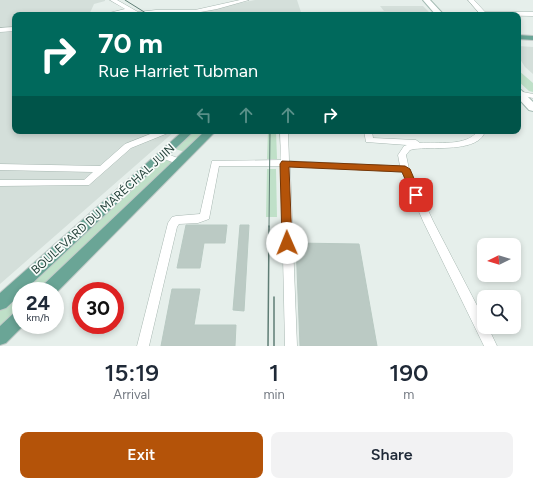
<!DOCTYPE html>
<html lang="en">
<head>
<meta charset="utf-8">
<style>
  :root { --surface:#fff; --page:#f2f2f3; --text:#1f2937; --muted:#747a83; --accent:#b45309 }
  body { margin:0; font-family:Figtree,sans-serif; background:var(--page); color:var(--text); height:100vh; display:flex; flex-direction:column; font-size:15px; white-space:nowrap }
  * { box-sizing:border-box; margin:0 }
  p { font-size:13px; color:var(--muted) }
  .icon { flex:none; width:22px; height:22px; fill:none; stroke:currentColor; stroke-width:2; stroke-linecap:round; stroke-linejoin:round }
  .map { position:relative; height:346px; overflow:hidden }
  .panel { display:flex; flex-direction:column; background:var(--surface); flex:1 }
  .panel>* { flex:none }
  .guide { position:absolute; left:12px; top:12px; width:509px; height:122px; border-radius:8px; box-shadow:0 2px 6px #0003; background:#00695c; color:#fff; overflow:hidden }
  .needle { width:26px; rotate:265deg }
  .tools { position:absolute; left:477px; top:238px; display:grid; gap:8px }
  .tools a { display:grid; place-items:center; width:44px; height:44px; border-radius:8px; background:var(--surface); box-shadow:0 2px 6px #0003; font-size:20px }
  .speed { position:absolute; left:12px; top:282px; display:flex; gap:8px; font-size:20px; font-weight:700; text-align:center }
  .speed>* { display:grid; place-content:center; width:52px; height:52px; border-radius:50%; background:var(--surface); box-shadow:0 2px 6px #0003; line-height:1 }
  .speed small { font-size:10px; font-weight:400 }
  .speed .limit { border:6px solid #d22; background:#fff; color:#111 }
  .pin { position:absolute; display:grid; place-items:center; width:34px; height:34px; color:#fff; margin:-17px; border-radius:8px; box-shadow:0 2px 6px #0006 }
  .me { position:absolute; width:44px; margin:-22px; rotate:359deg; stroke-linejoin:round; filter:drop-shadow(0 0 3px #0008) }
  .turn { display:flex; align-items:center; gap:14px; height:84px; padding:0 20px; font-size:18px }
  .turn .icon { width:52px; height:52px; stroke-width:2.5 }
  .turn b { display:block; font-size:28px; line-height:34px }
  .lanes { display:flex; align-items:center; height:38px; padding:0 20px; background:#0003; justify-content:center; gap:20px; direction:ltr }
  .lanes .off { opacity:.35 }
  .eta { display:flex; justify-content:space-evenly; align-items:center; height:68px; text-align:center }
  .eta b { font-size:24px; font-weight:600; line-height:28px }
  .primary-button { display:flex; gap:8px; margin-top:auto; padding:8px 20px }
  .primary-button a { flex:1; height:46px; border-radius:8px; background:var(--accent); color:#fff; font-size:16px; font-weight:600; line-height:46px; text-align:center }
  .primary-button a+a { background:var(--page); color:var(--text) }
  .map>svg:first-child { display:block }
</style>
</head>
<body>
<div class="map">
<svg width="533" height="346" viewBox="0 0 533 346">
  <rect width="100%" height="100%" fill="#e6efeb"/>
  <path fill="#d4dfda" d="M 0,0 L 105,0 L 105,1 L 94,4 L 89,15 L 15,15 L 15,26 L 0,27 Z
    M 255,0 L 297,0 L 301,12 L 384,11 L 380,6 L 423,6 L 432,15 L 179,15 Z
    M 15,31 L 15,131 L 175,131 L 0,284 L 0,32 Z
    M 518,46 L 533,47 L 533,74 L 525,67 L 518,56 Z"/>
  <path fill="#bfe0c8" d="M 518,70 L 533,83 L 533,92 L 529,91 L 518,81 Z
    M 194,131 L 207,131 L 185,152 L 175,149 Z
    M 268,131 L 276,131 L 277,159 L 267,159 Z
    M 164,159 L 174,163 L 40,291 L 21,291 L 21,309 L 0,329 L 0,310 Z
    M 267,169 L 276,169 L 277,217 L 266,217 Z"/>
  <path fill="#bbcac4" stroke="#b8c9c2" d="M 186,225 L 227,225 L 225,243 L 204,243 L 200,268 L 177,268 Z
    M 240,225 L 249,225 L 244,311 L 233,310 Z
    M 296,243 L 359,244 L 377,346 L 300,346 Z
    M 172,289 L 200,289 L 194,325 L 236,325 L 235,346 L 161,346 Z"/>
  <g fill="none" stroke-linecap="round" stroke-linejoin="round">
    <defs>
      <path id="street" d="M 110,0 L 117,0 L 138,12 L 156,10 L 195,10 L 240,0 L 249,0 L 217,9 L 195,13 L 156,13 L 135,15 L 129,12 L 112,15 L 101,15 L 125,9 Z
        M 468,0 L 474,0 L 485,12 L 533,12 L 533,16 L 481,15 Z
        M 15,27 L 15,31 L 0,32 L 0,28 Z
        M 518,91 L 533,94 L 533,98 L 518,95 Z
        M 158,131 L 169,131 L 168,133 L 131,148 L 89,185 L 0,186 L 0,180 L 84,180 L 93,172 L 0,170 L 0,164 L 100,166 L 125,144 Z
        M 280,131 L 288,131 L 289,161 L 400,166 L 398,155 L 404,146 L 407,145 L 366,142 L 364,131 L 372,131 L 373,138 L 416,140 L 420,143 C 437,142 466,147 478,131 L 486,131 C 484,133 483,137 480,139 C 467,151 432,147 414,149 L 410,150 L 406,155 L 409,169 L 433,221 L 484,319 L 484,327 L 488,327 L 497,346 L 484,346 L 423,221 L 402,172 L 290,166 L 297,346 L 285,346 L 281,166 L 219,166 L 209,219 L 198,223 L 179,224 L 177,227 L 149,346 L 137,346 L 168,223 L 172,217 L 176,216 L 200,214 L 212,161 L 281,160 Z
        M 162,152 L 183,160 L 184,162 L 180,165 L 159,157 L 158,155 L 159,153 Z"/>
      <path id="secondary" d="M 423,0 L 430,0 L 444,15 L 436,15 Z
        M 518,89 L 521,90 L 533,102 L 533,111 L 529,110 L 518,98 Z"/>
      <path id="primary" d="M 518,35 L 533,36 L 533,40 L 518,39 Z
        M 183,131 L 194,131 L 24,291 L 21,291 L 21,294 L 6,308 L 0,310 L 0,293 Z
        M 205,131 L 216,131 L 55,294 L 55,291 L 40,291 L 42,286 Z
        M 21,309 L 21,325 L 24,325 L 6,343 L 0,345 L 0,326 L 15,312 Z"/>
    </defs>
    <use href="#street" stroke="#a8b8b2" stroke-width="1"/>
    <use href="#secondary" stroke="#a4bbb3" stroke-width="2"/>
    <use href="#primary" stroke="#c2cac8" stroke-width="2"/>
    <use href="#street" fill="#fff" fill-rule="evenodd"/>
    <use href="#secondary" fill="#fff" fill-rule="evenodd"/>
    <use href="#primary" fill="#6aa596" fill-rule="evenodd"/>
    <path stroke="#5f7d75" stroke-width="1" d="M 125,0 L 149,15
      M 269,227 L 270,131"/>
    <path stroke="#5f7d75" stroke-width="1.5" d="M 274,297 L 274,346
      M 268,346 L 269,226"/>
  </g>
  <path fill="#b45309" stroke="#753606" d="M 282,161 L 405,166 L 410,169 L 421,195 L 416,198 L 413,197 L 402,172 L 289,167 L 292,243 L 291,246 L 287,247 L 283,246 L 282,243 L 280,164 Z"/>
  <g text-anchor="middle" stroke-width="3.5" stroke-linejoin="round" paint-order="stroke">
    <g font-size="12" fill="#24423a" stroke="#f7fbf9">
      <text transform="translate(103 209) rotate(-42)" y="4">BOULEVARD DU MARÉCHAL JUIN</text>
    </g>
  </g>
</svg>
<div class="tools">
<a><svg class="needle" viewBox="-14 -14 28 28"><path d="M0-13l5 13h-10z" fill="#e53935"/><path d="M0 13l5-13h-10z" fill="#747a83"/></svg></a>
<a><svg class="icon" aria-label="search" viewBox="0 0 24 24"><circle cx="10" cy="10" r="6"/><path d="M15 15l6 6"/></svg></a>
</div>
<div class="speed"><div>24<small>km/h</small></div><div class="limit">30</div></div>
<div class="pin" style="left:416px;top:195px;background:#d93025"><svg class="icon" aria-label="arrive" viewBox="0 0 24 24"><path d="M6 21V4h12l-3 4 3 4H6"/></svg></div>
<svg class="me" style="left:287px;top:243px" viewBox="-20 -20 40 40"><circle r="19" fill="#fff"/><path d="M0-13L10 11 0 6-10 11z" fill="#b45309"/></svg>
<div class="guide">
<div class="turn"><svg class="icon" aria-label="right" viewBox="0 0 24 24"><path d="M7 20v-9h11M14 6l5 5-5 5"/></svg><div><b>70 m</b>Rue Harriet Tubman</div></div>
<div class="lanes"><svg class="icon off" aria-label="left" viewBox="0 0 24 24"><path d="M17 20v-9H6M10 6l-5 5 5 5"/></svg><svg class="icon off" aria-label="ahead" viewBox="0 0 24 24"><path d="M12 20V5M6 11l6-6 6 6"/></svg><svg class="icon off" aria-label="ahead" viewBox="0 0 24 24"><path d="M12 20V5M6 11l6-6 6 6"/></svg><svg class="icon" aria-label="right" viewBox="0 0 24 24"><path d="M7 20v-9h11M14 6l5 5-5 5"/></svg></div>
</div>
</div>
<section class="panel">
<div class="eta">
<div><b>15:19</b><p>Arrival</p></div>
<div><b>1</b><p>min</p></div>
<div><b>190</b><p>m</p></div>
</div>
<div class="primary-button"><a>Exit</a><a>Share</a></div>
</section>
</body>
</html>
